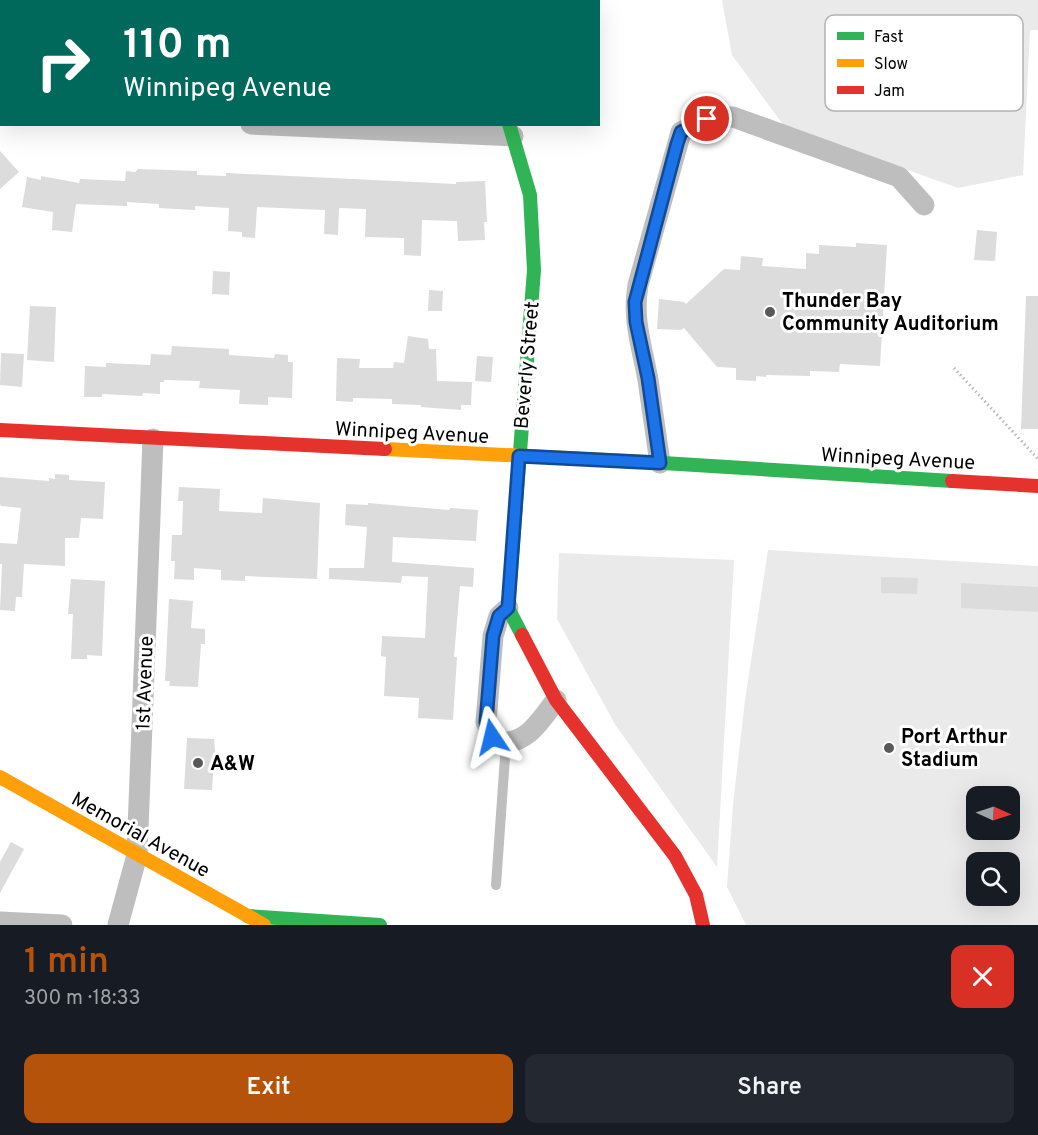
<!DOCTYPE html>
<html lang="en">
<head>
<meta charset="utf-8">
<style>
  :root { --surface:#171b24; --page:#242831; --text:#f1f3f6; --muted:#9ea1a6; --accent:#b45309 }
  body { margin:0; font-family:Overpass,sans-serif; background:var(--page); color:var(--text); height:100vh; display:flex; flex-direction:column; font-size:22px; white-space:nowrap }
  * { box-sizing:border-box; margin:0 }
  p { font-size:20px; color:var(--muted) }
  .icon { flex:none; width:33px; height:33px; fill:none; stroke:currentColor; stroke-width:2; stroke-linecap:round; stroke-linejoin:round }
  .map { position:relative; height:925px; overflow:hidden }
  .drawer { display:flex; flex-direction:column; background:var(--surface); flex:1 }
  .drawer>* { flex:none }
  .banner { position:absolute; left:0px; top:0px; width:600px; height:126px; box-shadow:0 6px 24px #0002; background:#00695c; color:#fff; overflow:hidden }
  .needle { width:39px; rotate:93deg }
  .controls { position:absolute; left:966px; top:786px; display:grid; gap:12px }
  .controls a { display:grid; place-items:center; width:54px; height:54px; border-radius:12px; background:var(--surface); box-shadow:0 6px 24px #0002; font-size:30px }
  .pin { position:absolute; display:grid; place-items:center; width:51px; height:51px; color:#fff; margin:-26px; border:3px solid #fff; border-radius:50%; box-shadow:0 2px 6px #0007 }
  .me { position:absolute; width:66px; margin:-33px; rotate:350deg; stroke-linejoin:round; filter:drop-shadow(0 0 4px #0008) }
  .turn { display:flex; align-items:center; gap:21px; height:126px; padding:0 24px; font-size:27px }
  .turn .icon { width:78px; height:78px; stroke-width:2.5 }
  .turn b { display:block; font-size:42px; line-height:51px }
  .round { display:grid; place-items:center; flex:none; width:63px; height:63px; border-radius:12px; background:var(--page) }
  .headline { display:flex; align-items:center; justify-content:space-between; height:102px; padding:0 24px }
  h1 { font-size:36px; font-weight:600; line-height:45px; color:var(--accent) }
  .button { display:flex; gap:12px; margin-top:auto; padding:12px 24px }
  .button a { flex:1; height:69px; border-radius:12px; background:var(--accent); color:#fff; font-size:24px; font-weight:600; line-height:69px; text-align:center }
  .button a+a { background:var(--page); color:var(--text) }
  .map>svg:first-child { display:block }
</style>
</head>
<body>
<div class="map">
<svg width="1038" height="925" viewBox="0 0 1038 925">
  <rect width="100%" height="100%" fill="#fff"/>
  <path fill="#eaeaea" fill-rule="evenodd" d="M 722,0 L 1038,0 L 1038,30 L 1030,30 L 1023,175 L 958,188 L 784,126 L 732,55 Z
    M 768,550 L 1038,566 L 1038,925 L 746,925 L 727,887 L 733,805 L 745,700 ZM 976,796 L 1010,796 L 1010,830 L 976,830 ZM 976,862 L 1010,862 L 1010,896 L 976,896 Z
    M 559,553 L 734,560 L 717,867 L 616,726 L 557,619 Z"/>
  <path fill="#dcdcdc" d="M 0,151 L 19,172 L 0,189 Z
    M 138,169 L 197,171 L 197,175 L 226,176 L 226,173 L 456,184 L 456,182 L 485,181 L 487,222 L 484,222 L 485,240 L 458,241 L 457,221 L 422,220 L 421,256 L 404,255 L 404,238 L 365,237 L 366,209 L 339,208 L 338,235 L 324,234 L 325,210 L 257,207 L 255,238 L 242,237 L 242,232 L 228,231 L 229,208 L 195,206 L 195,210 L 159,208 L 159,204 L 127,202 L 127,206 L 76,204 L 72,232 L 52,230 L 53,212 L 22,207 L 27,177 L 41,180 L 41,176 L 79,183 L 80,179 L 125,181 L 126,171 L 135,172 Z
    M 977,230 L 997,232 L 995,261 L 974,260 Z
    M 856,243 L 887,245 L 880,366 L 840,364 L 839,372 L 810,371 L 810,376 L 766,375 L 766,377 L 756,376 L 756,381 L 736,380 L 736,368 L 717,367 L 684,328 L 681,330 L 657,329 L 659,299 L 684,302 L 686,304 L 724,269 L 740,270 L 741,256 L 763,258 L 762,266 L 806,269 L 806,253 L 819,254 L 819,245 L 856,247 Z
    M 213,271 L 230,272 L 229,295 L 212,294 Z
    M 429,290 L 443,291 L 442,311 L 428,311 Z
    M 1026,296 L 1038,296 L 1038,429 L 1021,429 Z
    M 30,306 L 56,307 L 54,362 L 27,360 Z
    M 408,336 L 428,339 L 429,349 L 436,349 L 437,381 L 472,382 L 471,405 L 461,405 L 461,410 L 421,407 L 421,405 L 392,404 L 392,399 L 353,398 L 353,402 L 336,401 L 337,358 L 360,359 L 359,368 L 393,368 L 394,362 L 404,363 Z
    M 172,346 L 229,349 L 229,355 L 274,358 L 275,354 L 288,355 L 288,362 L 293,362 L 292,398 L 268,397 L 268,405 L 239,404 L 240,390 L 199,388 L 200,381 L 164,380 L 164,382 L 160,382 L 160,394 L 143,393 L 142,396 L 102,394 L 102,397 L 84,397 L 85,366 L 106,367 L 106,363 L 150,365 L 151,354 L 171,355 Z
    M 1,353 L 24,354 L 22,387 L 0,385 Z
    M 477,356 L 493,357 L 491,382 L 475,381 Z
    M 55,474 L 69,475 L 69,480 L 105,482 L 103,519 L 81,518 L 79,538 L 65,538 L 65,566 L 24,564 L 22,597 L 16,597 L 15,611 L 0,610 L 2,564 L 0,564 L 0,543 L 17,544 L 21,508 L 1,506 L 0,504 L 0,477 L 49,481 L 49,478 L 55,479 Z
    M 179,487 L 220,489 L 219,511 L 262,513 L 263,498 L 320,503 L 317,579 L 245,576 L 245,581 L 221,580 L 221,570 L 194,568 L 194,580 L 174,579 L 175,561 L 171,561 L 172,535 L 182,535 L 183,501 L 178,501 Z
    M 368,503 L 449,510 L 450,508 L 478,510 L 476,541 L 393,537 L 392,562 L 474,568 L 473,587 L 460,586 L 454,657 L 457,657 L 453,720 L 418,718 L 419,698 L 384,696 L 386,657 L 381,656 L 382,636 L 425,638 L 428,577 L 402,576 L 401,583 L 329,579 L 329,568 L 364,568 L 367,527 L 345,525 L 346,504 L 368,505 Z
    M 881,577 L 918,578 L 917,594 L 881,593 Z
    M 71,579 L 105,581 L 102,656 L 87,655 L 87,659 L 71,659 L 73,614 L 68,614 Z
    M 961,583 L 1038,587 L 1038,612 L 961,608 Z
    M 169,599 L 193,601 L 191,628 L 205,629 L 205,644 L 201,644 L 198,687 L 169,686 L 170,681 L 165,681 Z
    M 187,738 L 214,739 L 216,761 L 214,761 L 212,790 L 184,789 Z
    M 11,842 L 24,849 L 0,893 L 0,862 Z"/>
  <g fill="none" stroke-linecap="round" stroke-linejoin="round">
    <path stroke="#b8b8b8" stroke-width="3" stroke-dasharray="1.5 3" stroke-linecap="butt" d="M 954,368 L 1038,459"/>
    <path stroke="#bebebe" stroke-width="10" d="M 496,885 L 506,743"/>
    <path stroke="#bebebe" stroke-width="21" d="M 74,2 L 74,0
      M 251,124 L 513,136
      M 660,463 C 656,435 652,408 648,380 C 642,346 632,320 638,285 L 681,132 L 710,117 L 733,117 L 899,177 L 924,205
      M 508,608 L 499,616 L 493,636 L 486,722 L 493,737 L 498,743 C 528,744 540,721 556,700
      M 0,922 L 62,925
      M 118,925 L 137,855 L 153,439"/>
    <path stroke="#30b455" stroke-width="14" d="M 458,0 L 459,2
      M 509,124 L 530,195 L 534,270 L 508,608 L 522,635
      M 647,462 L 952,481
      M 247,916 L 380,925"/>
    <path stroke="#ff9f0a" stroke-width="14" d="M 385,449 L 647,462
      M 0,777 L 264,925"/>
    <path stroke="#e5322d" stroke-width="14" d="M 0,430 L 385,449
      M 952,481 L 1038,486
      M 522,635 L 556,700 L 675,856 L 696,895 L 703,925"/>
  </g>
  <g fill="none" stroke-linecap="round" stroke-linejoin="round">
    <defs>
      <path id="route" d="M 492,737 L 486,722 L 493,636 L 499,616 L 508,608 L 519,456 L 660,463 L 648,378 L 636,322 L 635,302 L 677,144 L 681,132 L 707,119"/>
    </defs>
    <use href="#route" stroke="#114b97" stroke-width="15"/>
    <use href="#route" stroke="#1a73e8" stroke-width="10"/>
  </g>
  <g fill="#595959" stroke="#fff" stroke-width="2">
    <circle cx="770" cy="312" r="6"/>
    <circle cx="889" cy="748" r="6"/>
    <circle cx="198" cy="763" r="6"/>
  </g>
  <g text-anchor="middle" stroke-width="6" stroke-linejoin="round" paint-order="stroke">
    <g font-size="20" font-weight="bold" fill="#000" stroke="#fff" text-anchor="start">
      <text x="782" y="307">Thunder Bay<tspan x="782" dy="23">Community Auditorium</tspan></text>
      <text x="901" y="743">Port Arthur<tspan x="901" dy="23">Stadium</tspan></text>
      <text x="210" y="770">A&amp;W</text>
    </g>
    <g font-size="20" fill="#000" stroke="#fff">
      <text transform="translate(526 365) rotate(-85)" y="7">Beverly Street</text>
      <text transform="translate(412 432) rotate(3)" y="7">Winnipeg Avenue</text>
      <text transform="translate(898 458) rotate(3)" y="7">Winnipeg Avenue</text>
      <text transform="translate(144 683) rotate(-88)" y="7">1st Avenue</text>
      <text transform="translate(141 834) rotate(29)" y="7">Memorial Avenue</text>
    </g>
  </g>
  <rect x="825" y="15" width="198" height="96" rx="9" fill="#fff" stroke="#b2b2b2" stroke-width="1.5"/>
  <rect x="837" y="32" width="27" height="8" fill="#30b455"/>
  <rect x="837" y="59" width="27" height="8" fill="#ff9f0a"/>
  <rect x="837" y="86" width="27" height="8" fill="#e5322d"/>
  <g font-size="16" fill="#000">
    <text x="874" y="42">Fast</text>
    <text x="874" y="69">Slow</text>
    <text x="874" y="96">Jam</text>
  </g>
</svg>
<div class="controls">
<a><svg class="needle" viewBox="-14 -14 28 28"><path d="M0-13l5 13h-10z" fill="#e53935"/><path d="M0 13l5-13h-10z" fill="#9ea1a6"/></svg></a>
<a><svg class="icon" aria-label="search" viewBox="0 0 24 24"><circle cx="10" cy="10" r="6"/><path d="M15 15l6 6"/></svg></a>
</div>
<div class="pin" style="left:707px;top:119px;background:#d93025"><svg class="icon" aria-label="arrive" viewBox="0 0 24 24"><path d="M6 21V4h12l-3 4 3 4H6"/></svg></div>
<svg class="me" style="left:492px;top:737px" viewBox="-20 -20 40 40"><path d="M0-17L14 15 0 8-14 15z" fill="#1a73e8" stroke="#fff" stroke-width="4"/></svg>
<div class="banner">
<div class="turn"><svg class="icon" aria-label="right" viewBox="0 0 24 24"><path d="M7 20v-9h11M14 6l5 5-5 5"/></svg><div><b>110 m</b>Winnipeg Avenue</div></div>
</div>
</div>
<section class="drawer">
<div class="headline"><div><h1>1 min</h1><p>300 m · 18:33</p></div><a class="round" style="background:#d93025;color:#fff"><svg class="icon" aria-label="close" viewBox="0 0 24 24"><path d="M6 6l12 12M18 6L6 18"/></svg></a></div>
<div class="button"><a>Exit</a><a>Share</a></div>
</section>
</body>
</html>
